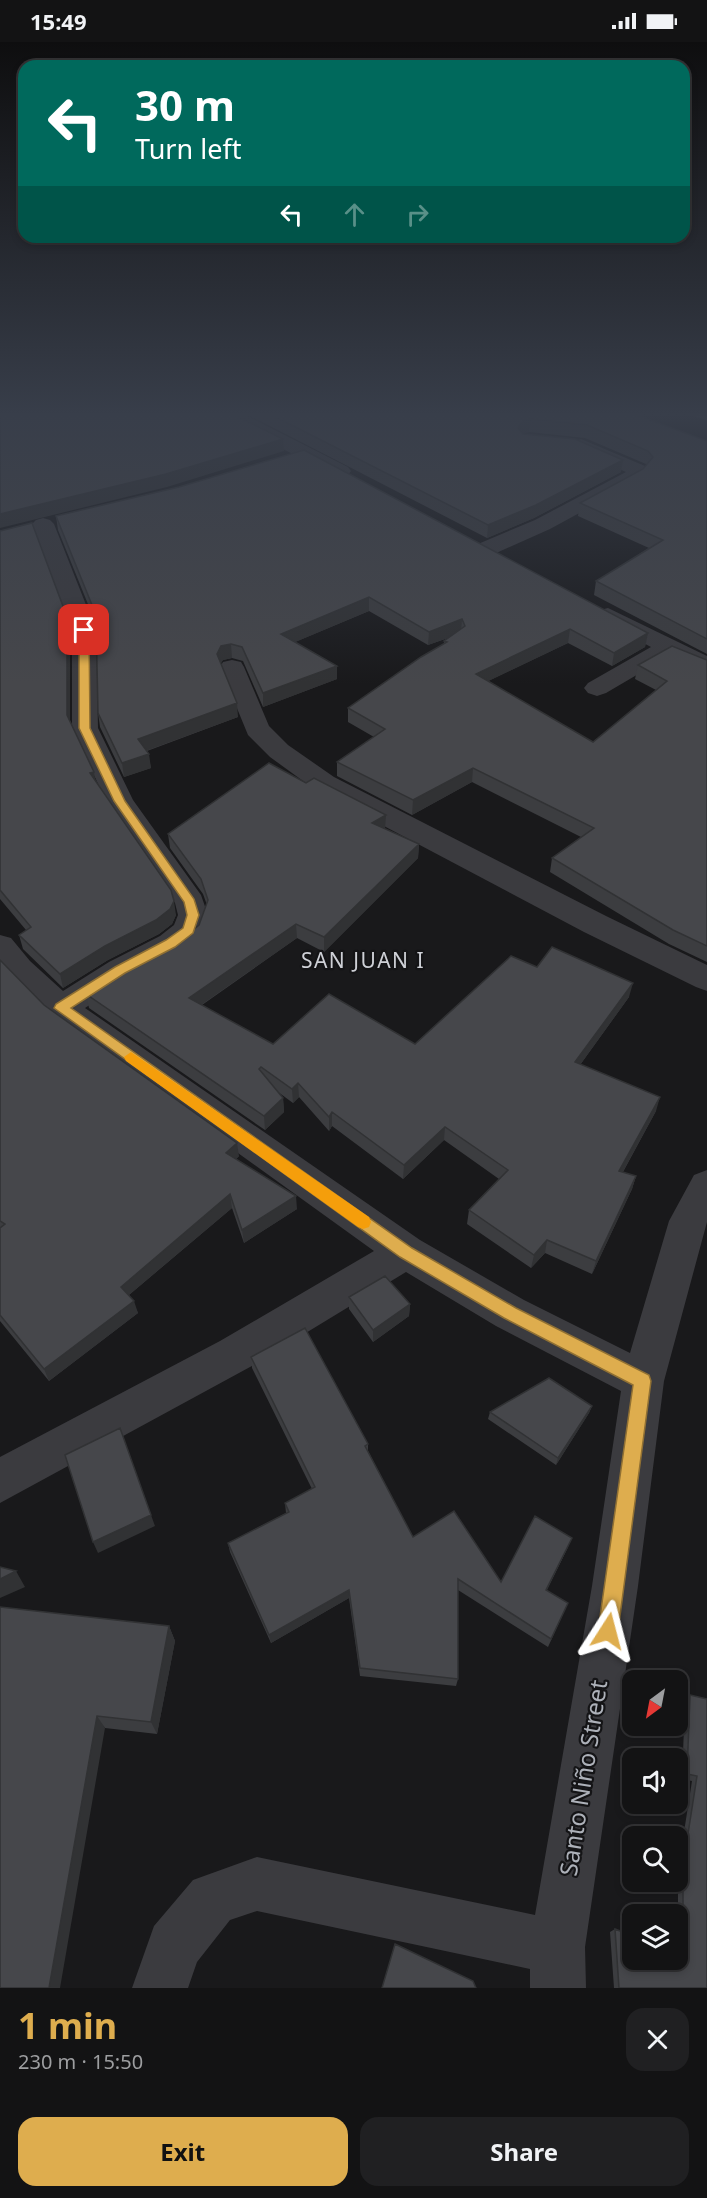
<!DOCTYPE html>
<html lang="en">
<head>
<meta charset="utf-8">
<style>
  :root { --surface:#131314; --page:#202022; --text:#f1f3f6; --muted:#9d9ea0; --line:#323234; --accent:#dead4e }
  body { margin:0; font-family:"Noto Sans",sans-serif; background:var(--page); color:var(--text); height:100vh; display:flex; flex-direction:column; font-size:22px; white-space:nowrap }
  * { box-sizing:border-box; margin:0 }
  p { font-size:20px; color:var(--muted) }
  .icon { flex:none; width:33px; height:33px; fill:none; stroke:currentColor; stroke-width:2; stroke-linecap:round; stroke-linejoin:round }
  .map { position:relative; height:1946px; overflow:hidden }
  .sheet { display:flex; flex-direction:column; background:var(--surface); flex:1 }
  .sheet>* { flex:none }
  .banner { position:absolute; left:18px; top:18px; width:672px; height:183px; border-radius:18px; box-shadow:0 3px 9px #0003,0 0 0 2px var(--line); background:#00695c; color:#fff; overflow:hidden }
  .needle { width:39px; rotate:212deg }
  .buttons { position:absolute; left:622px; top:1628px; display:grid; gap:12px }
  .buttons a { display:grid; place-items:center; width:66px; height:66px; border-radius:12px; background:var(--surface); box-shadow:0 3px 9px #0003,0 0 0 2px var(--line); font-size:30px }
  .pin { position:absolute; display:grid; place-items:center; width:51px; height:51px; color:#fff; margin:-26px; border-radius:12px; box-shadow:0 3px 9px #0006 }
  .me { position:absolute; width:66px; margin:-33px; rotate:9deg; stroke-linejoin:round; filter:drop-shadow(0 0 4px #0008) }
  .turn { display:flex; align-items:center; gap:21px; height:126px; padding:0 18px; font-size:27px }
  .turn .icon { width:78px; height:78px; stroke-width:2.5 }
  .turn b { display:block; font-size:42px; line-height:51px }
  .lanes { display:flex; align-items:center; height:57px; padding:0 18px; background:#0003; justify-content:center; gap:30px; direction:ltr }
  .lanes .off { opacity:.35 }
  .round { display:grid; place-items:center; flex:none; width:63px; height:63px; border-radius:18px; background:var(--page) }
  .summary { display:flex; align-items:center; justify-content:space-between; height:102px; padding:0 18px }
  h1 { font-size:36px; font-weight:700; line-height:45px; color:var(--accent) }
  .cta { display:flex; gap:12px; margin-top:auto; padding:12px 18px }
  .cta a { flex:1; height:69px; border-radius:18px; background:var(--accent); color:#111; font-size:24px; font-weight:700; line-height:69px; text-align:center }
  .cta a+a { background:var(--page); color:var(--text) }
  .status { display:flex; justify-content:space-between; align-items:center; height:42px; padding:0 30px; background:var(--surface); direction:ltr }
  .status svg { height:16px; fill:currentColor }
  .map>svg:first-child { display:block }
</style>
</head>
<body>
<div class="status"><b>15:49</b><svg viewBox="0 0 49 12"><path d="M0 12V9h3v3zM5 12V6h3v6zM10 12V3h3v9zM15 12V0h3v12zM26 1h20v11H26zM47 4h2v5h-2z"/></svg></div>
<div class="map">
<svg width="707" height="1946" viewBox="0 0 707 1946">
  <rect width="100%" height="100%" fill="#19191b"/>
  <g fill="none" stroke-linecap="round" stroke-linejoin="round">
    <path fill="#3b3b3f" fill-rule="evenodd" d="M 216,370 L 239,370 L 348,425 L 351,429 L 348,433 L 334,433 L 218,374 Z
      M 581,397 L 645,424 L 648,428 L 640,438 L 550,487 L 494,512 L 486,514 L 478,512 L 475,507 L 478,502 L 535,478 L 626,430 L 574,407 L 571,403 L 574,399 Z
      M 43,476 L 50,478 L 54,482 L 96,588 L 98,686 L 133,758 L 201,853 L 208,873 L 199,896 L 182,910 L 131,936 L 85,966 L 420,1198 L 524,1258 L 630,1311 L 669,1179 L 694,1133 L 707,1128 L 707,1180 L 664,1339 L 638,1544 L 585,1905 L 586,1946 L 530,1946 L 530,1927 L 257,1869 L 230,1878 L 197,1920 L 188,1946 L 132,1946 L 154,1884 L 193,1838 L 257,1815 L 535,1873 L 592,1544 L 621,1349 L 496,1284 L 406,1230 L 250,1325 L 0,1461 L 0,1415 L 220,1299 L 374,1209 L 49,975 L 0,926 L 0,893 L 11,896 L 30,919 L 63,949 L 109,920 L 160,894 L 174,883 L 178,873 L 175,861 L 106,759 L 72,686 L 72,588 L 32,482 L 36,478 Z
      M 608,566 L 707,614 L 707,631 L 669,614 L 606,651 L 597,654 L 588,651 L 584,646 L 588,641 L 651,605 L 600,578 L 596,573 L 600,568 Z
      M 232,618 L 241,620 L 244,625 L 269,684 L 288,703 L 334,735 L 606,874 L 707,923 L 707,949 L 696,945 L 584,890 L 314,747 L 270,715 L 248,693 L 220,625 L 223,620 Z"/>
    <path fill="#676970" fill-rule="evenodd" d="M 691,370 L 707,370 L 707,378 L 693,374 Z"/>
  </g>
  <path fill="#3c3d40" d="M 243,370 L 629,370 L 707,399 L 707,612 L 594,553 L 596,539 L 649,506 L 578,474 L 580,461 L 643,427 L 647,423 L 646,422 L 585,396 L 529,390 L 523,391 L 621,430 L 534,476 L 487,496 Z
    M 56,474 L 648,591 L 645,605 L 612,624 L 568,601 L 488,639 L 593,700 L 656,648 L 635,637 L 638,623 L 707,618 L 707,920 L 669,902 L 550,830 L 552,816 L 581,795 L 472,740 L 412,773 L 337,734 L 337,720 L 374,695 L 348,680 L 348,666 L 444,602 L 444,599 L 448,596 L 428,603 L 369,569 L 295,600 L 337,624 L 337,637 L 263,665 L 243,619 L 232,616 L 223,618 L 220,621 L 238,675 L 147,709 L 151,726 L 124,735 L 100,685 L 98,671 L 96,582 L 58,488 Z
    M 0,489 L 67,575 L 70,588 L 70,679 L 96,739 L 176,873 L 172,882 L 159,892 L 108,918 L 63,946 L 23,907 L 19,893 L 26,888 L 0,857 Z
    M 306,741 L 386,773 L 385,787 L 419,802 L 418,816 L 324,910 L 297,896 L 202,963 L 273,1002 L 415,1002 L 537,925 L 629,955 L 580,1023 L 656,1069 L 623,1130 L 636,1134 L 632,1147 L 592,1232 L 545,1211 L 531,1226 L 467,1182 L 469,1168 L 499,1137 L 444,1098 L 403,1137 L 332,1084 L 329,1089 L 299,1055 L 293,1061 L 278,1050 L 283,1056 L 284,1070 L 265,1088 L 89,966 L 86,952 L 181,898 L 199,883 L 207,863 L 203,852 L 170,806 L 168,792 Z
    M 0,918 L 44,963 L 239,1114 L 236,1117 L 297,1167 L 244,1201 L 232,1166 L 129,1253 L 138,1271 L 49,1339 L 0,1279 Z
    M 349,1255 L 410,1262 L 409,1274 L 373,1300 L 349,1267 Z
    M 251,1315 L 368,1402 L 368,1409 L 413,1495 L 501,1540 L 568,1505 L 547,1548 L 564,1570 L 548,1605 L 458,1548 L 458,1637 L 456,1644 L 360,1634 L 349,1556 L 271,1601 L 230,1510 L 228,1501 L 286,1471 L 285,1461 L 312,1447 L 252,1326 Z
    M 592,1364 L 589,1371 L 556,1423 L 488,1377 L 490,1370 Z
    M 0,1565 L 169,1584 L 175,1599 L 157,1692 L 105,1686 Z
    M 690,1653 L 707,1657 L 707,1946 L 614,1946 L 610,1890 L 615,1887 L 678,1917 L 678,1828 L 692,1739 L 682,1737 L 685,1659 Z"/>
  <path fill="#313234" d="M 531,377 L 529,390 L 521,392 L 518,386 L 523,379 Z
    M 283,397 L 284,409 L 167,445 L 0,486 L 0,472 Z
    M 623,418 L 621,430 L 534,476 L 487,496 L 488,483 Z
    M 369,555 L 369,569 L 281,606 L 281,592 Z
    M 67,575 L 70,588 L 70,687 L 67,673 Z
    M 462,577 L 461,591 L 428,603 L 429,590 Z
    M 570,587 L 568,601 L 474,646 L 476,632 Z
    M 648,591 L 645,605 L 612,624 L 614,611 Z
    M 231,602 L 232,616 L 223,618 L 218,626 L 217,612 L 221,604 Z
    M 337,624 L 337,637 L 263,665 L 263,651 Z
    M 237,661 L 238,675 L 140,711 L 138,697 Z
    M 149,712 L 151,726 L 124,735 L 122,721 Z
    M 473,726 L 472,740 L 412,773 L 413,758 Z
    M 94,730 L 96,744 L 90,731 Z
    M 386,773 L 385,787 L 372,781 Z
    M 419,802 L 418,816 L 324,910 L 324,895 Z
    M 174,859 L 176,873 L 172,882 L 159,892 L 108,918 L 63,946 L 60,932 Z
    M 296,882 L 297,896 L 191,970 L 189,956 Z
    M 633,941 L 629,955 L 572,1034 L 575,1020 Z
    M 298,1041 L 299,1055 L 293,1061 L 292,1047 Z
    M 660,1055 L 656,1069 L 616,1142 L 619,1129 Z
    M 283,1056 L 284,1070 L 265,1088 L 264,1074 Z
    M 332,1070 L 332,1084 L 329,1089 L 329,1075 Z
    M 445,1085 L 444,1098 L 403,1137 L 404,1123 Z
    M 237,1101 L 239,1114 L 228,1125 L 226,1111 Z
    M 636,1134 L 632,1147 L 592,1232 L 596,1219 Z
    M 230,1152 L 232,1166 L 124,1257 L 121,1245 Z
    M 296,1154 L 297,1167 L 244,1201 L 242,1188 Z
    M 547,1198 L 545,1211 L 531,1226 L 534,1213 Z
    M 134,1259 L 138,1271 L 49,1339 L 44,1327 Z
    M 410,1262 L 409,1274 L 373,1300 L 373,1288 Z
    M 592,1364 L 589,1371 L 556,1423 L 558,1416 Z
    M 151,1473 L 155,1484 L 98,1511 L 93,1500 Z
    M 572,1496 L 568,1505 L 543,1556 L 546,1548 Z
    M 16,1529 L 25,1545 L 0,1556 L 0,1537 Z
    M 349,1548 L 349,1556 L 271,1601 L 269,1593 Z
    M 169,1584 L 175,1599 L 157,1692 L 151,1680 Z
    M 97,1674 L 105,1686 L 60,1946 L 49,1946 Z"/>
  <path fill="#46474b" stroke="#313234" stroke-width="1.5" d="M 0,370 L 228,370 L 283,397 L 166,432 L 0,472 Z
    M 266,370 L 629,370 L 707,399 L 707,597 L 596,539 L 663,498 L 580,461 L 643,427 L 653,415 L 648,409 L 587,383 L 531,377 L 523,379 L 518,386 L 523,392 L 575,397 L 623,418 L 536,463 L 488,483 Z
    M 304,408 L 648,591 L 614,611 L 570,587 L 476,632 L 593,700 L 667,639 L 638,623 L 672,604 L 707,618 L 707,904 L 673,888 L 552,816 L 594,786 L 473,726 L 413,758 L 337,720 L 385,687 L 348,666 L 421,615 L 447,600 L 444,599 L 465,584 L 462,577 L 429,590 L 369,555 L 281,592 L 337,624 L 263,651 L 242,605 L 231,602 L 221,604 L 217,612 L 237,661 L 138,697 L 149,712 L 122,721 L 98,671 L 96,573 L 56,474 L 179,445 Z
    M 32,481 L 67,575 L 67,673 L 94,730 L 90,731 L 171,848 L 174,859 L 170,867 L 156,878 L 105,904 L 60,932 L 19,893 L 31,885 L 0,848 L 0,489 Z
    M 269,721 L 306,741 L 314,736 L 386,773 L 372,781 L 419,802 L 324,895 L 296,882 L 189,956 L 273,1002 L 329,952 L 415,1002 L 511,914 L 537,925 L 552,905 L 633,941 L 575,1020 L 660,1055 L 619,1129 L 636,1134 L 596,1219 L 547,1198 L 534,1213 L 469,1168 L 508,1128 L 445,1085 L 404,1123 L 332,1070 L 329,1075 L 298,1041 L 292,1047 L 261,1025 L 259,1027 L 283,1056 L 264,1074 L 86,952 L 129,924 L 181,898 L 199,883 L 208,858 L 201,837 L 168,792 Z
    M 0,918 L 44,963 L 237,1101 L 226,1111 L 296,1154 L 242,1188 L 230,1152 L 121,1245 L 134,1259 L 44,1327 L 0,1273 L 0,1186 L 5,1182 L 0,1179 Z
    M 385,1234 L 410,1262 L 373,1288 L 349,1255 Z
    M 305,1286 L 368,1402 L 365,1404 L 413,1495 L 454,1469 L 501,1540 L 535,1474 L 572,1496 L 546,1548 L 568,1561 L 551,1597 L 458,1537 L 458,1637 L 360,1626 L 349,1548 L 269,1593 L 228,1501 L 289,1470 L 285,1461 L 315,1445 L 251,1315 Z
    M 549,1336 L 592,1364 L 558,1416 L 490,1370 Z
    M 120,1386 L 151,1473 L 93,1500 L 65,1413 Z
    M 0,1525 L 16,1529 L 0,1537 Z
    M 0,1565 L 169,1584 L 151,1680 L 97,1674 L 49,1946 L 0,1946 Z
    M 690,1653 L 707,1657 L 707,1946 L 619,1946 L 615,1887 L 633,1894 L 633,1917 L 678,1917 L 678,1911 L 683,1913 L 683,1824 L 697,1734 L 687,1732 Z
    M 395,1902 L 473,1939 L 476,1946 L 382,1946 Z"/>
  <linearGradient id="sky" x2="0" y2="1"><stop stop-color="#0e0e0f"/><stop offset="0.58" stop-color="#383e4a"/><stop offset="1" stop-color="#383e4a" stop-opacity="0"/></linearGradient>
  <rect width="707" height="642" fill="url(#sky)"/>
  <path fill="#dead4e" stroke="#907033" stroke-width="1.5" d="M 84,585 L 89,588 L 90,686 L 125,759 L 194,857 L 199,873 L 193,891 L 175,905 L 125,931 L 71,966 L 412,1206 L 516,1266 L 649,1333 L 651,1339 L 618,1589 L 615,1596 L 608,1599 L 601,1596 L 598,1589 L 633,1343 L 504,1276 L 400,1215 L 54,966 L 56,962 L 115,925 L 166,898 L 183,886 L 187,873 L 184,860 L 114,759 L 79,686 L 79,588 Z"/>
  <path fill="#f59e0b" d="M 131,1010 L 369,1175 L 371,1180 L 369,1185 L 363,1187 L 358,1185 L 126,1019 L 124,1015 Z"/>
  <g text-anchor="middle" stroke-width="4.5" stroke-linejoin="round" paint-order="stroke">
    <g font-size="21" letter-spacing="1.5" fill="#ced0d6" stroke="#141416">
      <text x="363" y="926">SAN JUAN I</text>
    </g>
    <g font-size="24" fill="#adb1b9" stroke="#141416">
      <text transform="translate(584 1736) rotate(-81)" y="8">Santo Niño Street</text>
    </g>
  </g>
</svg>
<div class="buttons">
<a><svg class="needle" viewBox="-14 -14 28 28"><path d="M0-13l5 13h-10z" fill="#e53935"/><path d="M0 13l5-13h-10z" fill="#9d9ea0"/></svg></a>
<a><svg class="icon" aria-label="sound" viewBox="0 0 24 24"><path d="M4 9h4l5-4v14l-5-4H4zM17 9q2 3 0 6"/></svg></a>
<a><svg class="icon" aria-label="search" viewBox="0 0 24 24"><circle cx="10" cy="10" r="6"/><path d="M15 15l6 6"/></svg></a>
<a><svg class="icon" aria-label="layers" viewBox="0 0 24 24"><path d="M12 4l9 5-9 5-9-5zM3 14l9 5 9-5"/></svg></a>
</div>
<div class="pin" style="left:84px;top:588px;background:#d93025"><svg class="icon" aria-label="arrive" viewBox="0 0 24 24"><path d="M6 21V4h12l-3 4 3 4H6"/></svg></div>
<svg class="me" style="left:608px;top:1589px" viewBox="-20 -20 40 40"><path d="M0-17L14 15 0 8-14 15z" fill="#dead4e" stroke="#fff" stroke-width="4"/></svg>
<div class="banner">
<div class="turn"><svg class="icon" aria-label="left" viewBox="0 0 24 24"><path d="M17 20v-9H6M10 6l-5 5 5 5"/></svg><div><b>30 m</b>Turn left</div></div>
<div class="lanes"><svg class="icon" aria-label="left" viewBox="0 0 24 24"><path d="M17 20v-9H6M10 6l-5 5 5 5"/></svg><svg class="icon off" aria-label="ahead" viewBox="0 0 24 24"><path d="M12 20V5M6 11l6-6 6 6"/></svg><svg class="icon off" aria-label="right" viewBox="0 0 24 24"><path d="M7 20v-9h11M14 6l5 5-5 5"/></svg></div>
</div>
</div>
<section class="sheet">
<div class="summary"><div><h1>1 min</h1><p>230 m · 15:50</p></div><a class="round"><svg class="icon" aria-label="close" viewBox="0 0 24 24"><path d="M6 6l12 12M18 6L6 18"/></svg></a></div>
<div class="cta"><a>Exit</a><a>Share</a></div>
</section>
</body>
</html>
